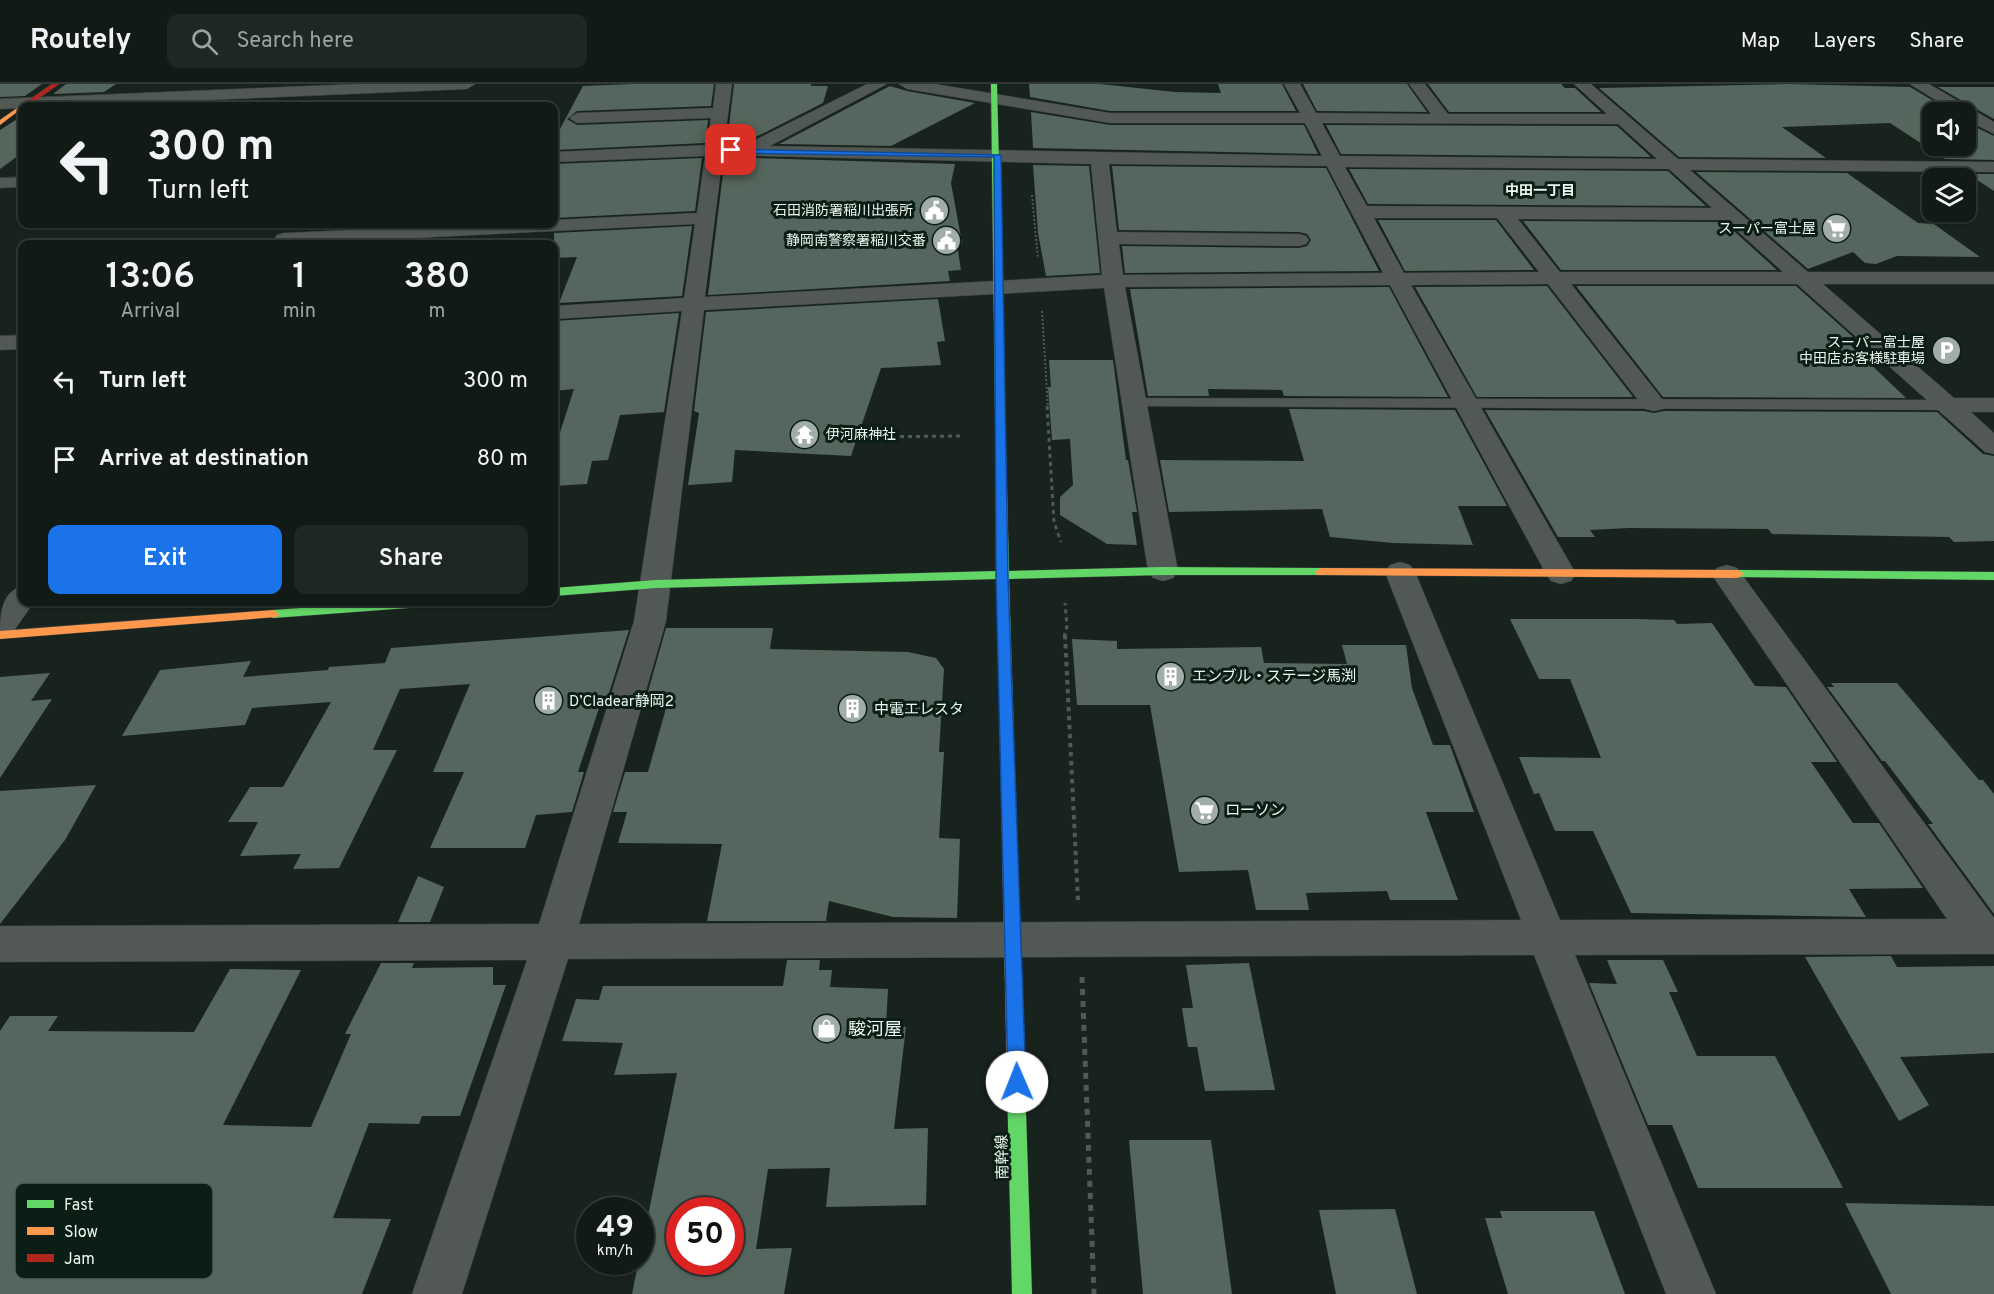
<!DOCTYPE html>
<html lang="en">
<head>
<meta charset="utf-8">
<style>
  :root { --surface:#121a16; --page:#1f2723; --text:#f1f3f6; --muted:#9ca1a1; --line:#313835; --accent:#1a73e8 }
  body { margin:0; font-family:Overpass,"Noto Sans JP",sans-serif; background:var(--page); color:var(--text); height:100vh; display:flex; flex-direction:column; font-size:22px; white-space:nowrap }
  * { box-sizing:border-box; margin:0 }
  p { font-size:20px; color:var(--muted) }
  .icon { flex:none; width:33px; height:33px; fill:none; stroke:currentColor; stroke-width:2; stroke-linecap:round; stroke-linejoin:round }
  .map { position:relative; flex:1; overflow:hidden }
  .sheet { position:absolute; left:18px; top:156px; width:540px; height:366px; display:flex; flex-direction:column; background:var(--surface); border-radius:12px; box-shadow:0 2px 4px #0004,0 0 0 2px var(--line) }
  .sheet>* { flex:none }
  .top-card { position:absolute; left:18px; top:18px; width:540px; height:126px; border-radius:12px; box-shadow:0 2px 4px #0004,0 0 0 2px var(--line); background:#121a16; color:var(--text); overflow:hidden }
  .fabs { position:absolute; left:1922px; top:18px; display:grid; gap:12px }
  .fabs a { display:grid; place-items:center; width:54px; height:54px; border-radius:12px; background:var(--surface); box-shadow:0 2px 4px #0004,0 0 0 2px var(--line); font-size:30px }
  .speed { position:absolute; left:576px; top:1113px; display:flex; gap:12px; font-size:30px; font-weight:700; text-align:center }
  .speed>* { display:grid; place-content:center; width:78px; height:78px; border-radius:50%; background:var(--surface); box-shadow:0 2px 4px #0004,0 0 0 2px var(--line); line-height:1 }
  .speed small { font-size:15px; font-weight:400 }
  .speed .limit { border:9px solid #d22; background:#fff; color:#111 }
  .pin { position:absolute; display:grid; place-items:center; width:51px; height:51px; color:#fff; margin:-26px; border-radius:12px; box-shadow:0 3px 9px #0006 }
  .me { position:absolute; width:66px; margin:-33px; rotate:359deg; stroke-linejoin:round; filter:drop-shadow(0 0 4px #0008) }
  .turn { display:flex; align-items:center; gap:21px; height:126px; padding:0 30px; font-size:27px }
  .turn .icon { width:78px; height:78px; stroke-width:2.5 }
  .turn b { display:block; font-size:42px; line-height:51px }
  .eta { display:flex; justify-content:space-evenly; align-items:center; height:102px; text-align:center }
  .eta b { font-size:36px; font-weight:600; line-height:42px }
  .primary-button { display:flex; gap:12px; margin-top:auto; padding:12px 30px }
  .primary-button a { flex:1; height:69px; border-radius:12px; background:var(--accent); color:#fff; font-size:24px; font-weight:600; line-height:69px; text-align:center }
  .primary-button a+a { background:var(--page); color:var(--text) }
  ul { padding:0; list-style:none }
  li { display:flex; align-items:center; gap:18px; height:78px; padding:0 30px }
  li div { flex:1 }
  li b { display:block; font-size:22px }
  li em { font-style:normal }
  header { display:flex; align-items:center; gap:36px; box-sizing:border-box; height:84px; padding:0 30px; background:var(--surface); border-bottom:2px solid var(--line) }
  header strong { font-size:28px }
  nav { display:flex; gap:33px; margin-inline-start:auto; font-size:21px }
  .search { width:420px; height:54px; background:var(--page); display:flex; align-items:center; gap:15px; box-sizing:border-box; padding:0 21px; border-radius:12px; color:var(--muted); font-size:22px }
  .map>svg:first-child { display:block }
</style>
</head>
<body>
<header>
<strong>Routely</strong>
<div class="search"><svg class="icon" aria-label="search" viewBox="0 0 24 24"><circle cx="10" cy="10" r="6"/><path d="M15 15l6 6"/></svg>Search here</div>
<nav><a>Map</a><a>Layers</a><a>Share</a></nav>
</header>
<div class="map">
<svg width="1994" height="1210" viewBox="0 0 1994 1210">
  <rect width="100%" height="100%" fill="#18231e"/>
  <path fill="#54665d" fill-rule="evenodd" d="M 0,0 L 42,0 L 25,12 L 0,13 Z
    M 66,0 L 116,0 L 104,8 L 53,10 Z
    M 634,0 L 714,0 L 711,22 L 577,27 L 567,35 L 577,41 L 708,36 L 705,59 L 554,66 L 554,56 L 583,2 Z
    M 734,0 L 811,0 L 811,2 L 828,2 L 823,19 L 744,59 L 727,59 Z
    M 1029,0 L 1100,0 L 1175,8 L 1221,9 L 1218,0 L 1282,0 L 1296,27 L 1110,27 L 1030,13 Z
    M 1303,0 L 1407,0 L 1427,28 L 1317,27 Z
    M 1428,0 L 1561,0 L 1565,4 L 1575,4 L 1601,28 L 1449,28 Z
    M 1789,0 L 1910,3 L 1952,28 L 1932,28 L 1932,62 L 1965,62 L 1965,38 L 1994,52 L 1994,76 L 1945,75 L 1890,39 L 1782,43 L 1826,74 L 1679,73 L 1599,4 Z
    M 890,2 L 907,7 L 975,19 L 891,62 L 779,60 Z
    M 1938,3 L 1994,3 L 1994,35 Z
    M 1031,28 L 1110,41 L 1304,41 L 1318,70 L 1033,64 Z
    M 22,32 L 22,69 L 0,85 L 0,46 Z
    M 1326,41 L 1617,42 L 1651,73 L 1341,70 Z
    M 725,73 L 955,80 L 951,99 L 962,159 L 957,160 L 961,186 L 948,187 L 950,197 L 708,211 Z
    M 702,74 L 695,127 L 554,134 L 554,80 Z
    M 1033,81 L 1089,82 L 1100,189 L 1046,192 L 1038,149 Z
    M 1112,82 L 1326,84 L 1379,187 L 1125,189 L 1122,162 L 1299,164 L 1307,162 L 1311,156 L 1307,150 L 1299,148 L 1119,146 Z
    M 1349,85 L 1668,87 L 1706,122 L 1368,120 Z
    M 1696,88 L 1847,89 L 1918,139 L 1934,140 L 1980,173 L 1897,172 L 1876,180 L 1865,179 L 1853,168 L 1808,185 Z
    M 1968,90 L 1994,90 L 1994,107 Z
    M 1378,136 L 1496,136 L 1534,186 L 1405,187 Z
    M 1523,137 L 1724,138 L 1777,186 L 1561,186 Z
    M 692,142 L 682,212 L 559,219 L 577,173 L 554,174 L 554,149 Z
    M 1547,202 L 1633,313 L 1477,313 L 1415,203 Z
    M 1576,202 L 1796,202 L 1853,253 L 1842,253 L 1906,314 L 1663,313 Z
    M 1389,203 L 1448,313 L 1284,312 L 1282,306 L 1208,305 L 1209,312 L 1148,312 L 1130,205 Z
    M 938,215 L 945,257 L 937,258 L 941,281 L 881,284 L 851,372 L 735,366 L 732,398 L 688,401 L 699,329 L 694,327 L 706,228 Z
    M 679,229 L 664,328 L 620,331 L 608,376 L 592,377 L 587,400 L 554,402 L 554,367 L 574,305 L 554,307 L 554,237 Z
    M 1049,276 L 1113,276 L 1126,376 L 1128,376 L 1137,428 L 1132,428 L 1137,461 L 1107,460 L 1060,431 L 1060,413 L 1073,401 L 1070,355 L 1052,356 L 1048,303 L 1051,303 Z
    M 1289,325 L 1455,326 L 1507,422 L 1458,422 L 1473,461 L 1393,459 L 1330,453 L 1322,425 L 1169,428 L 1160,376 L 1304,377 Z
    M 1485,326 L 1644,327 L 1654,329 L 1664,327 L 1937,328 L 1983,370 L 1994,372 L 1994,457 L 1954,458 L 1949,453 L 1772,450 L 1768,445 L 1629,444 L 1590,446 L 1595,453 L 1558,453 Z
    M 1510,535 L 1635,535 L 1674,536 L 1677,540 L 1712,539 L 1755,602 L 1786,603 L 1837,678 L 1811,678 L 1853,739 L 1879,739 L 1923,804 L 1849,805 L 1866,833 L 1631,829 L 1593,747 L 1555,747 L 1539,709 L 1534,710 L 1519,673 L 1601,674 L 1570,595 L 1539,595 Z
    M 666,544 L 773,544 L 770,565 L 908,568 L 936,574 L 944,585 L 939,668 L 944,668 L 939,754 L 960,755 L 957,834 L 893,833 L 829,817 L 826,837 L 707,837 L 722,760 L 618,759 L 627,728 L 613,728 L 625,688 L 648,688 L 670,610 L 647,611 Z
    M 629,546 L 608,612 L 603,612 L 578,688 L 584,688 L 572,728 L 536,731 L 525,764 L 430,764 L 464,688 L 433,688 L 470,600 L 400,605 L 373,666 L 397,666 L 339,784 L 293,785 L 301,770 L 240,772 L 258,738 L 228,738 L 250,703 L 283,703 L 331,618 L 252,624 L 245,641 L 122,652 L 160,586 L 251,577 L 243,593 L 328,586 L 329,583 L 385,579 L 391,564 Z
    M 1072,555 L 1117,557 L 1117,565 L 1261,563 L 1264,579 L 1347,580 L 1342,561 L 1406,561 L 1412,604 L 1433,661 L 1450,661 L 1474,728 L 1426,728 L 1458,816 L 1390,816 L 1387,807 L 1306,809 L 1309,826 L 1256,826 L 1248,786 L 1179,788 L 1150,621 L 1077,621 Z
    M 50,589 L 31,617 L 52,615 L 0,694 L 0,593 Z
    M 1831,599 L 1897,599 L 1979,696 L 1983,696 L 1994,710 L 1994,830 L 1928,740 L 1933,740 L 1885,677 L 1882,677 L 1827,603 L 1834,603 Z
    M 96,701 L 65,756 L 0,840 L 0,707 Z
    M 418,792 L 444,803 L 430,838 L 398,838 Z
    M 1891,872 L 1897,883 L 1994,882 L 1994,969 L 1900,973 L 1929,1021 L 1899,1037 L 1805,873 Z
    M 787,876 L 820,876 L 819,886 L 832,886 L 830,903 L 888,905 L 886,941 L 906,943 L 894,1045 L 928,1044 L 926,1121 L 826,1123 L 830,1084 L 768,1085 L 756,1165 L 792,1164 L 784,1210 L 632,1210 L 677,989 L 614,991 L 623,959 L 562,957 L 576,915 L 599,916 L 603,902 L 783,902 ZM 680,1126 L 730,1126 L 730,1178 L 680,1178 Z
    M 1607,876 L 1663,876 L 1678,908 L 1669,908 L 1697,972 L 1775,972 L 1843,1104 L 1698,1104 L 1672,1041 L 1648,1041 L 1589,899 L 1617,900 Z
    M 381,879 L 414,879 L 412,884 L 493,883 L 493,901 L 506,901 L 460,1032 L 422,1032 L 419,1040 L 369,1039 L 333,1134 L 391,1135 L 362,1210 L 0,1210 L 0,947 L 10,932 L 58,932 L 48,947 L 194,948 L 230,885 L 301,886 L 223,1041 L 311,1043 L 351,950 L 345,950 Z
    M 1249,879 L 1275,1006 L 1205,1007 L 1197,963 L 1188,963 L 1182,924 L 1193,924 L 1186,881 Z
    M 1129,1056 L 1211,1056 L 1232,1210 L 1143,1210 Z
    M 1845,1119 L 1994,1122 L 1994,1210 L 1891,1210 Z
    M 1395,1125 L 1417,1210 L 1336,1210 L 1319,1126 Z
    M 1500,1127 L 1594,1127 L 1625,1210 L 1508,1210 L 1485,1134 L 1502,1134 Z"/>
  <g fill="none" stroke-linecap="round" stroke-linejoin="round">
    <defs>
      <path id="lane" d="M 1132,314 L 1948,316 L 1956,321 L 1948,326 L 1126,322 L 1124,319 Z"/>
      <path id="street" d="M 358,0 L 475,0 L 467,5 L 0,25 L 0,15 Z
        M 716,0 L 732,0 L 724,61 L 745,61 L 867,0 L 887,0 L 770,62 L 1322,72 L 1305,39 L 1110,39 L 907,5 L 899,0 L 935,0 L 1110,29 L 1300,29 L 1284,0 L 1300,0 L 1316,29 L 1431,30 L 1409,0 L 1425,0 L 1448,30 L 1607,30 L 1574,0 L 1591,0 L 1678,75 L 1994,78 L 1994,88 L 1690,86 L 1808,188 L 1994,188 L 1994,200 L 1823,200 L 1954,314 L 1994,314 L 1994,328 L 1971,328 L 1994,349 L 1994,370 L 1985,368 L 1797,200 L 1571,200 L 1666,320 L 1663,325 L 1654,327 L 1645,325 L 1548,200 L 1411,201 L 1576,490 L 1571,497 L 1561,500 L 1551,497 L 1546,490 L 1390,201 L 1125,203 L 1178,487 L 1173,494 L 1163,497 L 1153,494 L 1148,487 L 1104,204 L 704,226 L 666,537 L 579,840 L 1521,836 L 1385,488 L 1390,481 L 1400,478 L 1410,481 L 1415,488 L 1560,836 L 1947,835 L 1712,491 L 1717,484 L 1727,481 L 1737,484 L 1994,834 L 1994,870 L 1575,871 L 1716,1210 L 1666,1210 L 1534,871 L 568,875 L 462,1210 L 412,1210 L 527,876 L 0,878 L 0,842 L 539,840 L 634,537 L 682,227 L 554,235 L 554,222 L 684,214 L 695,140 L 294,160 L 277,159 L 274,155 L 277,151 L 284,149 L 476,140 L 554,140 L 554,136 L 697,129 L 705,72 L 554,78 L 554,68 L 707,61 L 711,34 L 577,39 L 569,34 L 577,29 L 713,24 ZM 1322,39 L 1618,40 L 1657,75 L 1340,72 ZM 723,71 L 1091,80 L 1102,191 L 705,213 ZM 1109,80 L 1327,82 L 1383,189 L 1123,191 L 1119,160 L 1299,162 L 1306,160 L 1309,156 L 1306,152 L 1299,150 L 1117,148 ZM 1345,83 L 1669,85 L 1712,124 L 1367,122 ZM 1374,134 L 1497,134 L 1539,188 L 1404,189 ZM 1518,135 L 1725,136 L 1783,188 L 1560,188 Z
        M 1910,0 L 1929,0 L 1994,38 L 1994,50 L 1965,35 L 1965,28 L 1955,28 Z
        M 22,93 L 22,103 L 0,104 L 0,94 Z
        M 22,251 L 22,265 L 0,266 L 0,252 Z
        M 22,502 L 22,518 L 34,518 L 11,551 L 0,554 C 0,532 0,509 22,502 Z"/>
      <path id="fast" d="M 991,0 L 997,0 L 1009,487 L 1163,483 L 1321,484 L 1327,488 L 1325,491 L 1163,491 L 1009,495 L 1014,658 L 1012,662 L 1002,662 L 1000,658 L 997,495 L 656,504 L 554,512 L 554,504 L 656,496 L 997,487 Z
        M 1738,486 L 1994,488 L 1994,496 L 1734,493 L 1732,490 L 1734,487 Z
        M 385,518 L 441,518 L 435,522 L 273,534 L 267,530 L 273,526 Z
        M 1016,989 L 1022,992 L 1025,998 L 1032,1210 L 1012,1210 L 1007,998 L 1010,992 Z"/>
      <path id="slow" d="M 20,22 L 25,22 L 0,41 L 0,36 Z
        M 1321,484 L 1738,486 L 1744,490 L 1738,494 L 1317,491 L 1315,488 Z
        M 273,526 L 279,530 L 277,533 L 0,555 L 0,547 Z
        M 1007,653 L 1012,654 L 1014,658 L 1025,998 L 1022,1004 L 1016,1007 L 1010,1004 L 1007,998 L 1000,658 L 1002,654 Z"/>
      <path id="jam" d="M 52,0 L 59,0 L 28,22 L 22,23 L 22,21 Z"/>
    </defs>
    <use href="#lane" stroke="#363e3a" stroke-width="1"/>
    <use href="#street" stroke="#363e3a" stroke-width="1"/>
    <use href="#fast" stroke="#363e3a" stroke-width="1"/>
    <use href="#slow" stroke="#363e3a" stroke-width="1"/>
    <use href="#jam" stroke="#363e3a" stroke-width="1"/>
    <path stroke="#515955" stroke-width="2" stroke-dasharray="2 2" stroke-linecap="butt" d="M 1032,111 L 1038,175
      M 1042,227 L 1048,324"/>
    <path stroke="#515955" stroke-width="3" stroke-dasharray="4 4" stroke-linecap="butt" d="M 1047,322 L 1054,438 L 1061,458
      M 860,353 L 962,352
      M 1064,553 L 1067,542 L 1065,519"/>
    <path stroke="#515955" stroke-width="4" stroke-dasharray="4.5 4.5" stroke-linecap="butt" d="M 1065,551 L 1078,817"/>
    <path stroke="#515955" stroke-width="5" stroke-dasharray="6 6" stroke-linecap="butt" d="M 1082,893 L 1094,1210"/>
    <use href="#lane" fill="#525955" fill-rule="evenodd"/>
    <use href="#street" fill="#525955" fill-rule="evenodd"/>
    <use href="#fast" fill="#63d668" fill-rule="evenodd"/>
    <use href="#slow" fill="#ff974d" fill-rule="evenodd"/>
    <use href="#jam" fill="#b3261e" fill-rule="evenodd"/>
  </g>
  <path fill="#1a73e8" stroke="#114b97" stroke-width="1.5" d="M 728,65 L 1001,71 L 1008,493 L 1026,998 L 1023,1005 L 1017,1007 L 1011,1005 L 1008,998 L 996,493 L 994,73 L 731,69 Z"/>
  <defs>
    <symbol id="civic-disc" viewBox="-11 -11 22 22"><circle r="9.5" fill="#a1ada6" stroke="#0a1e15"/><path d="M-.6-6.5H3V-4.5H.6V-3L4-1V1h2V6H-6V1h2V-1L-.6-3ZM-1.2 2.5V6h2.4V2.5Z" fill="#fff"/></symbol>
    <symbol id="supermarket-disc" viewBox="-11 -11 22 22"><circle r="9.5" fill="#a1ada6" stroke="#0a1e15"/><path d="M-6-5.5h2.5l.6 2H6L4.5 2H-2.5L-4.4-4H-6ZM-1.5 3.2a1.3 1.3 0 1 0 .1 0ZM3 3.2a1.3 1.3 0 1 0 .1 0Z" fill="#fff"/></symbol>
    <symbol id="parking-disc" viewBox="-11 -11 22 22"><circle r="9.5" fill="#a1ada6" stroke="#0a1e15"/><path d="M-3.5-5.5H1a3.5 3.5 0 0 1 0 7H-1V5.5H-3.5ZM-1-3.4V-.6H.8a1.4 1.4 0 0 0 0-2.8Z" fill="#fff"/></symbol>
    <symbol id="temple-disc" viewBox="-11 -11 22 22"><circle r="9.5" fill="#a1ada6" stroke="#0a1e15"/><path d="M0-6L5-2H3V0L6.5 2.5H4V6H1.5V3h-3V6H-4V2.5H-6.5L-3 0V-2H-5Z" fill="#fff"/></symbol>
    <symbol id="building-disc" viewBox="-11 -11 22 22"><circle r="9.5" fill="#a1ada6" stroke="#0a1e15"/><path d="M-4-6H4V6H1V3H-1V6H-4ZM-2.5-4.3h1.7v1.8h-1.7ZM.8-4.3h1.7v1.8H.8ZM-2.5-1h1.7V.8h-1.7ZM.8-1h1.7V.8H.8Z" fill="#fff"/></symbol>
    <symbol id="shop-disc" viewBox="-11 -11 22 22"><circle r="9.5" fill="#a1ada6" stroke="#0a1e15"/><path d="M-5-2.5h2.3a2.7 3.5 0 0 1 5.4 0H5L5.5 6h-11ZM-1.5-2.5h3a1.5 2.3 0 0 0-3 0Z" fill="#fff"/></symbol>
  </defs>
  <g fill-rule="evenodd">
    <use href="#civic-disc" x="918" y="110" width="33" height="33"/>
    <use href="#supermarket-disc" x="1820" y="128" width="33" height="33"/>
    <use href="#civic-disc" x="930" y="140" width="33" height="33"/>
    <use href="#parking-disc" x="1930" y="250" width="33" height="33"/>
    <use href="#temple-disc" x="788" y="334" width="33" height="33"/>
    <use href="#building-disc" x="1154" y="576" width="33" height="33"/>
    <use href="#building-disc" x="532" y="600" width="33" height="33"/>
    <use href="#building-disc" x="836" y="608" width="33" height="33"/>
    <use href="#supermarket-disc" x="1188" y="710" width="33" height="33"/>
    <use href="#shop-disc" x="810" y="928" width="33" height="33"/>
  </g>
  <g text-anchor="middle" stroke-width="6" stroke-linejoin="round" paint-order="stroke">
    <g font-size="14" font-weight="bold" fill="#ebf7f0" stroke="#0a1e15">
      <text x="1540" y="111">中田一丁目</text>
    </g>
    <g font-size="14" fill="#ebf7f0" stroke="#0a1e15" text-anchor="end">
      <text x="913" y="131">石田消防署稲川出張所</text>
      <text x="1816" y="149">スーパー富士屋</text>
      <text x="926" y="161">静岡南警察署稲川交番</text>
      <text x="1925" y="263">スーパー富士屋<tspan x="1925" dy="16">中田店お客様駐車場</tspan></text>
      <text x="826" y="355" text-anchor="start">伊河麻神社</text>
    </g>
    <g font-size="15" fill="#ebf7f0" stroke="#0a1e15" text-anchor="start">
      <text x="1192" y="597">エンブル・ステージ馬渕</text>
      <text x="569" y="622">D’Cladear静岡2</text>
      <text x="874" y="630">中電エレスタ</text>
      <text x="1225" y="731">ローソン</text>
    </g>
    <g font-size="15" fill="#ebf7f0" stroke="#0a1e15">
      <text transform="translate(1002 1073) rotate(-91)" y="5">南幹線</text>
    </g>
    <g font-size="18" fill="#ebf7f0" stroke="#0a1e15" text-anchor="start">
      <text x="848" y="951">駿河屋</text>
    </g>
  </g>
  <rect x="15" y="1099" width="198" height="96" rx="9" fill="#0a1e15" stroke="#4e5f57" stroke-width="1.5"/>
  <rect x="27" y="1116" width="27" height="8" fill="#63d668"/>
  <rect x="27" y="1143" width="27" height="8" fill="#ff974d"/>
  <rect x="27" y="1170" width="27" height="8" fill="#b3261e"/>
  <g font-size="16" fill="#ebf7f0">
    <text x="64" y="1126">Fast</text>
    <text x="64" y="1153">Slow</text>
    <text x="64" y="1180">Jam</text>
  </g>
</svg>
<div class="fabs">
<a><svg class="icon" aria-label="sound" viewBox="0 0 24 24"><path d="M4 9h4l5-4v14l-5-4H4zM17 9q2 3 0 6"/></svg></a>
<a><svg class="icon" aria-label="layers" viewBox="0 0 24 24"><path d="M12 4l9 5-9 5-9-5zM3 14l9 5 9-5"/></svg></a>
</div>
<div class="speed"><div>49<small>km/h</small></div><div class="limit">50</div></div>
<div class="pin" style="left:731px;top:66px;background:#d93025"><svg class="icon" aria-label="arrive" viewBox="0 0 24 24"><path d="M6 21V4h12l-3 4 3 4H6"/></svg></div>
<svg class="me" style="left:1017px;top:998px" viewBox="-20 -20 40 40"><circle r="19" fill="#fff"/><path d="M0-13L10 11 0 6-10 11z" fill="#1a73e8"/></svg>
<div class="top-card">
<div class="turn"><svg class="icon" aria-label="left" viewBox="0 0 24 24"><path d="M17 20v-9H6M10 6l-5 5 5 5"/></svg><div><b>300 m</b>Turn left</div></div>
</div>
<section class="sheet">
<div class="eta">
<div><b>13:06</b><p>Arrival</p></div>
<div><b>1</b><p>min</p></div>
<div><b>380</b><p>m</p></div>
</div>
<ul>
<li><svg class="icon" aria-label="left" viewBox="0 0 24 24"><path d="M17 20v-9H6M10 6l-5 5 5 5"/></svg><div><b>Turn left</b></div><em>300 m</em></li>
<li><svg class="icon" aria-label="arrive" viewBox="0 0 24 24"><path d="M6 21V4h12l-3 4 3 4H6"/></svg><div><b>Arrive at destination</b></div><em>80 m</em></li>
</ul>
<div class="primary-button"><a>Exit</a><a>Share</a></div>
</section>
</div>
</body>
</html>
